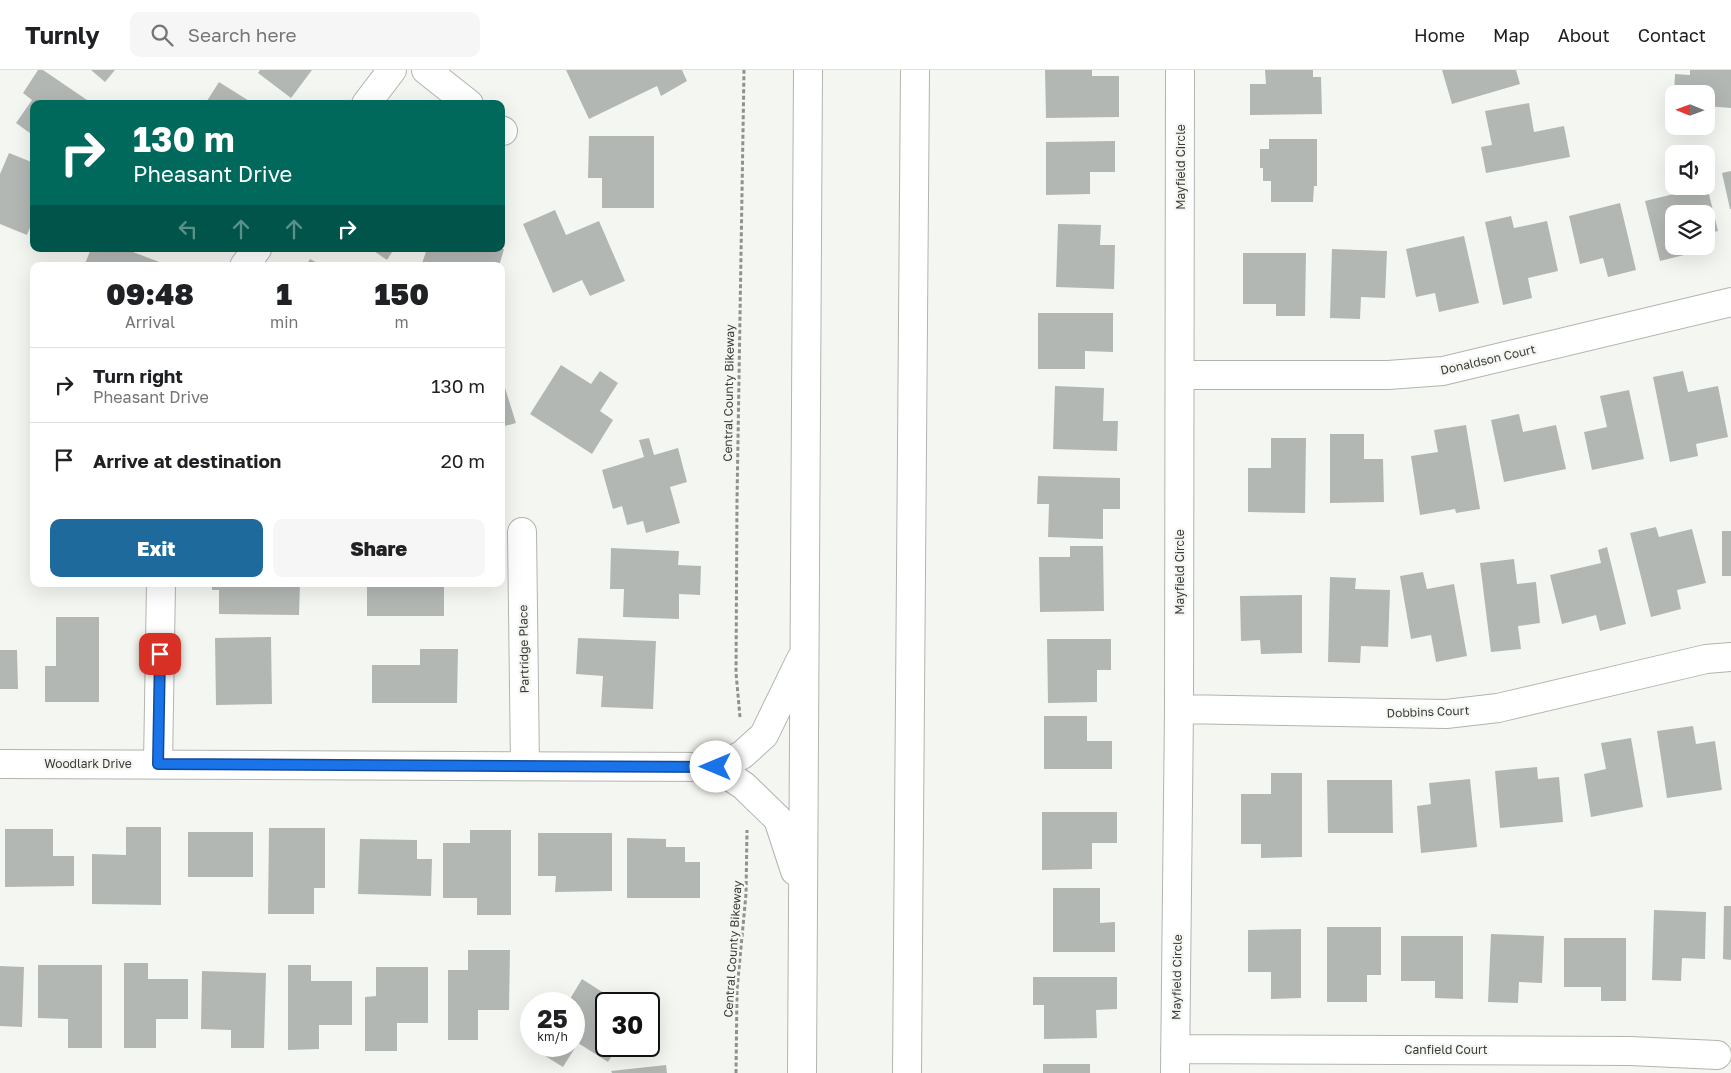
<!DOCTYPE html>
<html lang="en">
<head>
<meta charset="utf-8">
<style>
  :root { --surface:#fff; --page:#f6f6f6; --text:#202124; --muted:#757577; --line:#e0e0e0; --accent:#1e6a9d }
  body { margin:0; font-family:"Golos Text",sans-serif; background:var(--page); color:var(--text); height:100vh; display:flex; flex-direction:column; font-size:19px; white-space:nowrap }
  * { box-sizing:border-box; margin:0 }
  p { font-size:16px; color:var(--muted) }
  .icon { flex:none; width:28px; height:28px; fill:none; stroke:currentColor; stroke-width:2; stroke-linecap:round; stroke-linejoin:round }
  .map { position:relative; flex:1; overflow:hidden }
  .sheet { position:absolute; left:30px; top:192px; width:475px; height:325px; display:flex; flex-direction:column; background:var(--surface); border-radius:10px; box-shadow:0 5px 20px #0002 }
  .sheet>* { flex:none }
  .hud { position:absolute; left:30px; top:30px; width:475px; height:152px; border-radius:10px; box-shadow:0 5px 20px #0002; background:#00695c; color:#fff; overflow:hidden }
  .needle { width:32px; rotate:271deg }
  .fabs { position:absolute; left:1665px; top:15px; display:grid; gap:10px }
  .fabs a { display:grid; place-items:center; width:50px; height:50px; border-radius:10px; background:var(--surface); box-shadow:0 5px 20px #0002; font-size:25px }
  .speed { position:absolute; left:520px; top:922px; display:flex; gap:10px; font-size:25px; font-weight:700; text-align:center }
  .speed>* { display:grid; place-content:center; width:65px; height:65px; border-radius:50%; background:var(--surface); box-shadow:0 5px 20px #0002; line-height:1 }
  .speed small { font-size:12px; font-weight:400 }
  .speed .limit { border:2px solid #111; border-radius:8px; background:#fff; color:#111 }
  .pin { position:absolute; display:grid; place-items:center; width:42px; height:42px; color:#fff; margin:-21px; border-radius:10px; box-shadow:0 2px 8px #0006 }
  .me { position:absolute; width:55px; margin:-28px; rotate:270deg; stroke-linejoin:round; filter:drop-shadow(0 0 4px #0008) }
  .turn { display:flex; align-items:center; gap:18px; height:105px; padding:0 20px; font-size:22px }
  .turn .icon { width:65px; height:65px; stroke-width:2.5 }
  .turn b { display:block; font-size:35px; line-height:42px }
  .lanes { display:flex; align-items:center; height:48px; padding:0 20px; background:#0003; justify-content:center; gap:25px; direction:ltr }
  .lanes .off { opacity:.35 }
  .eta { display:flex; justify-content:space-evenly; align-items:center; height:85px; text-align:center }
  .eta b { font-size:30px; font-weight:800; line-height:35px }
  .cta { display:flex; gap:10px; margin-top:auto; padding:10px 20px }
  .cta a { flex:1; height:58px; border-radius:10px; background:var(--accent); color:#fff; font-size:20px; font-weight:800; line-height:58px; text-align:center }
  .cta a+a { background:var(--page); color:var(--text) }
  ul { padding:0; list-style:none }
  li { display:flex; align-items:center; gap:15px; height:75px; padding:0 20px; border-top:1px solid var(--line) }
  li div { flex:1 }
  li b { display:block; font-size:19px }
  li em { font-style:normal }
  header { display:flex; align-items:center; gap:30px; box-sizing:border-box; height:70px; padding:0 25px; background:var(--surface); border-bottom:1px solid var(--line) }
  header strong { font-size:24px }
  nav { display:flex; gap:28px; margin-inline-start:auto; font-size:18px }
  .search { width:350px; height:45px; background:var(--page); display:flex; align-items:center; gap:12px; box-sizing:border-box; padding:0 18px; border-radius:10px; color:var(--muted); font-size:19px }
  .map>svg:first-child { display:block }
</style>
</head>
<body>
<header>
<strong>Turnly</strong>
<div class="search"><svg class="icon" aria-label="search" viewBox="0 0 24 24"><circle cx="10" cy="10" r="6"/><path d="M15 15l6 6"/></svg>Search here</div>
<nav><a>Home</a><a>Map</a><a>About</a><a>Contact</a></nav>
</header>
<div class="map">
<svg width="1731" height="1003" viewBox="0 0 1731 1003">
  <rect width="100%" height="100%" fill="#f4f7f1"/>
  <path fill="#b3b7b3" d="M 38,0 L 43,0 L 90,32 L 34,34 L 34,66 L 16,53 L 32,30 L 23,23 Z
    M 91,0 L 115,0 L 105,12 Z
    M 260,0 L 312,0 L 291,28 L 258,3 Z
    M 566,0 L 682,0 L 687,11 L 661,26 L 657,16 L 589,49 Z
    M 1045,0 L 1092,0 L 1092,6 L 1119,6 L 1119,47 L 1046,48 Z
    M 1265,0 L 1313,0 L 1313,7 L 1321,7 L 1322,44 L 1250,45 L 1250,14 L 1266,14 Z
    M 1442,0 L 1516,0 L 1520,14 L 1452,34 Z
    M 1690,0 L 1731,0 L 1731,38 L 1706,36 L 1706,24 L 1674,24 L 1675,4 L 1690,5 Z
    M 219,12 L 254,34 L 205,34 Z
    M 1529,33 L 1534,62 L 1564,56 L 1570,87 L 1486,103 L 1481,77 L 1492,75 L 1485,41 Z
    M 589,66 L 654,66 L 654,138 L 602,138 L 602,108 L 588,108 Z
    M 1269,69 L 1317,69 L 1317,116 L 1314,116 L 1313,132 L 1271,132 L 1271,111 L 1263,111 L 1263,98 L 1260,98 L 1260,79 L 1269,79 Z
    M 1115,71 L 1115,102 L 1090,102 L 1090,124 L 1046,125 L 1046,72 Z
    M 9,83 L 34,93 L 34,148 L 27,165 L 0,154 L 0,104 Z
    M 1731,101 L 1731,139 L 1730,139 L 1722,103 Z
    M 1707,116 L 1718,161 L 1706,164 L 1706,144 L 1674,144 L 1674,176 L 1686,176 L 1688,184 L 1660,191 L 1645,131 Z
    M 1620,133 L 1636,200 L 1608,207 L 1603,188 L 1580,194 L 1569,146 Z
    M 555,140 L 566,165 L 599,151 L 625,211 L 590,226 L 582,210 L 553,223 L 523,154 Z
    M 1511,146 L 1514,158 L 1547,151 L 1558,201 L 1528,208 L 1532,228 L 1503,235 L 1485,152 Z
    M 1058,154 L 1101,155 L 1100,175 L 1115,175 L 1114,219 L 1056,217 Z
    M 1464,166 L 1479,233 L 1439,242 L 1435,223 L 1416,227 L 1406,179 Z
    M 91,179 L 125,179 L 170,196 L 84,196 Z
    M 371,179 L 394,179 L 387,190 Z
    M 427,179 L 504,179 L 499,196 L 421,196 Z
    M 1332,179 L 1387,181 L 1385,228 L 1361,227 L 1360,249 L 1330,248 Z
    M 1243,183 L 1306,183 L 1305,246 L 1276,246 L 1276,234 L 1243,234 Z
    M 310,189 L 323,196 L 306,196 Z
    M 1038,243 L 1113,243 L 1113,282 L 1085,281 L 1085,299 L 1038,299 Z
    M 561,295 L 591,314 L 600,301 L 618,313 L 600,341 L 613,350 L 592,384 L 530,344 Z
    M 1683,301 L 1688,322 L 1718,316 L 1728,367 L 1696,374 L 1698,386 L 1670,392 L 1653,307 Z
    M 501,305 L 516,353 L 501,357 Z
    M 1055,316 L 1104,318 L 1103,351 L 1118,351 L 1117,381 L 1053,379 Z
    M 1629,320 L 1644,389 L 1592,400 L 1584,362 L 1607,357 L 1600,326 Z
    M 1519,344 L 1523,362 L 1556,355 L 1566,399 L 1504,412 L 1491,350 Z
    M 1466,355 L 1480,439 L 1456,443 L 1455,439 L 1420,445 L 1411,386 L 1438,382 L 1434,360 Z
    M 1330,364 L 1364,364 L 1364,389 L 1383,389 L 1384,432 L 1330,433 Z
    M 649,368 L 654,385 L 678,378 L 687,412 L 670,417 L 680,453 L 646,463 L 643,451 L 627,455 L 622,436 L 613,439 L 602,400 L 644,387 L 639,370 Z
    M 1271,368 L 1306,368 L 1305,443 L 1248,442 L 1248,398 L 1271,398 Z
    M 1038,406 L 1120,408 L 1120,439 L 1103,439 L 1103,469 L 1048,467 L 1049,434 L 1037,434 Z
    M 1656,457 L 1659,467 L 1692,459 L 1706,513 L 1677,520 L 1681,539 L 1651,547 L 1630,463 Z
    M 1722,461 L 1731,461 L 1731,506 L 1722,506 Z
    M 1070,476 L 1103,476 L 1104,541 L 1040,542 L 1039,487 L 1070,487 Z
    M 1607,477 L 1626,554 L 1600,561 L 1596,545 L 1562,554 L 1550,505 L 1601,493 L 1598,480 Z
    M 611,478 L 679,481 L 678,495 L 701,496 L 700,525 L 679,524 L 679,549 L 623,547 L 624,519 L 610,519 Z
    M 1514,489 L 1517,514 L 1536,512 L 1540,553 L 1518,556 L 1521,579 L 1491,582 L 1480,493 Z
    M 1423,502 L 1427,519 L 1454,514 L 1467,586 L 1436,592 L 1431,565 L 1411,569 L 1400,506 Z
    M 1330,507 L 1356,508 L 1355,519 L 1390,520 L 1388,577 L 1361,576 L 1360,593 L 1328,592 Z
    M 212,514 L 300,514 L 299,545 L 219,544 L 219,520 L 212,520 Z
    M 367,514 L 444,514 L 444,546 L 367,546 Z
    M 1302,525 L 1302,583 L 1261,584 L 1260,570 L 1241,571 L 1240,526 Z
    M 56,547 L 99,547 L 99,632 L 45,632 L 45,596 L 56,596 Z
    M 271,567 L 272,634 L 216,635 L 215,568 Z
    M 578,568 L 656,571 L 653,639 L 601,637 L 603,606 L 576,604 Z
    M 1047,569 L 1111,569 L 1111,600 L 1097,600 L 1097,632 L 1048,633 Z
    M 420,579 L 458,579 L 457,633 L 372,633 L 372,595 L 420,595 Z
    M 0,580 L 17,580 L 18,619 L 0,619 Z
    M 1044,646 L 1087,646 L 1087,671 L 1112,671 L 1112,699 L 1044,699 Z
    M 1693,656 L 1696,674 L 1715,671 L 1722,720 L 1667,728 L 1657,661 Z
    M 1631,668 L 1643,737 L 1591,747 L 1584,704 L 1606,699 L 1601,673 Z
    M 1537,697 L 1538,709 L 1559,707 L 1563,752 L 1500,758 L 1495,701 Z
    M 1271,703 L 1302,703 L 1302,787 L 1261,788 L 1261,774 L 1241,774 L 1241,724 L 1271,724 Z
    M 1470,709 L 1477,777 L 1421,783 L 1417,736 L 1431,734 L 1429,713 Z
    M 1327,710 L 1392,710 L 1393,763 L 1328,763 Z
    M 1042,742 L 1117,742 L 1117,773 L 1092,773 L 1092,799 L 1042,800 Z
    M 126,757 L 161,757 L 161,835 L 92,834 L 92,784 L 126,785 Z
    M 269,758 L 325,758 L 325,818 L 314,818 L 314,844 L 268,844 Z
    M 5,759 L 53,759 L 53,786 L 74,786 L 74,816 L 5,817 Z
    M 470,760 L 511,760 L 511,845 L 477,845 L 477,828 L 443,828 L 443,773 L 470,773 Z
    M 188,762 L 253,762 L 253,807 L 188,807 Z
    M 538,763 L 612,763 L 612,821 L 555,822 L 556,806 L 538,806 Z
    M 627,768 L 666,769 L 666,777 L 685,777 L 685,792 L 700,792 L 700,828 L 627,828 Z
    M 360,769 L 417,770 L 417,789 L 432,789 L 431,826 L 358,824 Z
    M 1053,818 L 1100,818 L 1100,853 L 1115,852 L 1115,882 L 1053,882 Z
    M 1724,836 L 1731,836 L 1731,890 L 1723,889 Z
    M 1654,840 L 1706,842 L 1705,889 L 1682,888 L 1681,911 L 1652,910 Z
    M 1327,857 L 1381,857 L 1381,905 L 1367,905 L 1367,932 L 1327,932 Z
    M 1301,859 L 1301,928 L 1271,929 L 1271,902 L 1248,902 L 1248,860 Z
    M 1491,864 L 1544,866 L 1542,913 L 1519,912 L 1518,933 L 1488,932 Z
    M 1401,866 L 1463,866 L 1463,929 L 1435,928 L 1435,911 L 1401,911 Z
    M 1564,868 L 1626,868 L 1626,931 L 1601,931 L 1601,917 L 1564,917 Z
    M 468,880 L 510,880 L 509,940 L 478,940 L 478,970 L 448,970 L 448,900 L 468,900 Z
    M 124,893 L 148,893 L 148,909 L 188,909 L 188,949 L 156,949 L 156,978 L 124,978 Z
    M 38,895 L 102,895 L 102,978 L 68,978 L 68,949 L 38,948 Z
    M 288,895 L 311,895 L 311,911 L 352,911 L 352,955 L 319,955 L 319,979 L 288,980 Z
    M 0,896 L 24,897 L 22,957 L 0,956 Z
    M 376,897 L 428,897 L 428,953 L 397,953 L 397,981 L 365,981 L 365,927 L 376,926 Z
    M 202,901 L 266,903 L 264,978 L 231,978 L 231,960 L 201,959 Z
    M 1033,907 L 1117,907 L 1117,939 L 1096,940 L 1097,968 L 1044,969 L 1044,935 L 1033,935 Z
    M 582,909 L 621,934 L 606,934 L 606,976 L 618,976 L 608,992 L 578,973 L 563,997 L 537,981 L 540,976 L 574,976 L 574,934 L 567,934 Z
    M 1043,994 L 1090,994 L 1090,1003 L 1043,1003 Z
    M 666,995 L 667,1003 L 612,1003 L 611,1001 Z"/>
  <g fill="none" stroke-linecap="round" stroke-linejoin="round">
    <defs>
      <path id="minor" d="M 426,0 L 469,34
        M 366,34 L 392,0
        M 501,60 L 503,61
        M 244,196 L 257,179
        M 1180,305 L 1388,305 L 1443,301 L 1731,232
        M 522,462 L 525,696
        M 1179,639 L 1446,644 L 1498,638 L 1706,589 L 1731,587
        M 0,694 L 716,697
        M 158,694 L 161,514
        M 1175,979 L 1630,981 L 1717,985
        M 1175,1003 L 1179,639 L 1180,0"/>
      <path id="highway" d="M 716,697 L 744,716 L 778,749 L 795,801
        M 716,697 L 742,685 L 764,665 L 801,589
        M 802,1003 L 808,0
        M 907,1003 L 915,0"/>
    </defs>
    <use href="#minor" stroke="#b2b4ae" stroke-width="30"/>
    <use href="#highway" stroke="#b2b4ae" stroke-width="30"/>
    <path stroke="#8f918d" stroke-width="3" stroke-dasharray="4 2.5" stroke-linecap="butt" d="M 740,647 L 736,603 L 737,431 L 744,0
      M 736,1003 L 737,920 L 746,824 L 747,760"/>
    <use href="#minor" stroke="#fff" stroke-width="28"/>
    <use href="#highway" stroke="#fff" stroke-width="28"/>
  </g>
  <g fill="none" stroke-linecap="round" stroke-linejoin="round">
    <defs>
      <path id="route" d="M 160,584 L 158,694 L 716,697"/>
    </defs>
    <use href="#route" stroke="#114b97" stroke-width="12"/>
    <use href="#route" stroke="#1a73e8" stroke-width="9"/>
  </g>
  <g text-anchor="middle" stroke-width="4.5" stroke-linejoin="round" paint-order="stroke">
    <g font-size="12" fill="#3a3b39" stroke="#f4f7f1">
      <text transform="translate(1181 97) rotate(-90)" y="4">Mayfield Circle</text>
      <text transform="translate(1488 290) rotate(-13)" y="4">Donaldson Court</text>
      <text transform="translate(729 323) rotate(-89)" y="4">Central County Bikeway</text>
      <text transform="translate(1180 502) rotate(-90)" y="4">Mayfield Circle</text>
      <text transform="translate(524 579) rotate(-91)" y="4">Partridge Place</text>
      <text transform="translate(1428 642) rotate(-2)" y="4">Dobbins Court</text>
      <text x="88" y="698">Woodlark Drive</text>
      <text transform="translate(733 879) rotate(-86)" y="4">Central County Bikeway</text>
      <text transform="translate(1177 907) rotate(-89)" y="4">Mayfield Circle</text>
      <text x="1446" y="984">Canfield Court</text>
    </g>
  </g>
</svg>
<div class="fabs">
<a><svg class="needle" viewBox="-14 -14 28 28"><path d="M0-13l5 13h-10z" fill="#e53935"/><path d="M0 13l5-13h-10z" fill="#757577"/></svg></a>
<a><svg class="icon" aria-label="sound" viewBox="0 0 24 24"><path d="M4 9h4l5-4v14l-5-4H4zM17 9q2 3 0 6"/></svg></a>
<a><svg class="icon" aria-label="layers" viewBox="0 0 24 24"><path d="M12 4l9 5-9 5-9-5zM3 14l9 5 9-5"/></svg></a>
</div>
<div class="speed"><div>25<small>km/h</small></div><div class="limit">30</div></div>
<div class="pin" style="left:160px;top:584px;background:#d93025"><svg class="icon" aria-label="arrive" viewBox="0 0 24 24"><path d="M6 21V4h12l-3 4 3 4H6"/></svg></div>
<svg class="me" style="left:716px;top:697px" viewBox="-20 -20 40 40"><circle r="19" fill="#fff"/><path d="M0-13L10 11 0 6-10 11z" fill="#1a73e8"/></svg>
<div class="hud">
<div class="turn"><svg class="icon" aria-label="right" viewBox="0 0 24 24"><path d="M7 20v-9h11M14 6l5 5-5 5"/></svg><div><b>130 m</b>Pheasant Drive</div></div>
<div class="lanes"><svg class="icon off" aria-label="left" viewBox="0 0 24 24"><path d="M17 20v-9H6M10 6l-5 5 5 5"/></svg><svg class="icon off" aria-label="ahead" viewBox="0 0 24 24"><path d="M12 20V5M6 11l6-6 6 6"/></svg><svg class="icon off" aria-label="ahead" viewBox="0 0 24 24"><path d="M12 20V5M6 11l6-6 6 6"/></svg><svg class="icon" aria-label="right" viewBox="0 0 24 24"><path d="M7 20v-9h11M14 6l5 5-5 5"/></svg></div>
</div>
<section class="sheet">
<div class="eta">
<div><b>09:48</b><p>Arrival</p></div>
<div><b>1</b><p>min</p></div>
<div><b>150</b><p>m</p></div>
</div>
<ul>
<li><svg class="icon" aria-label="right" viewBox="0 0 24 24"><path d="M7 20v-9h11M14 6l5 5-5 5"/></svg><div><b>Turn right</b><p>Pheasant Drive</p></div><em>130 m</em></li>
<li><svg class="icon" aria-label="arrive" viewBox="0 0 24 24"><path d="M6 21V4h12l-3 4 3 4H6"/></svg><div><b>Arrive at destination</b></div><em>20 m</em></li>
</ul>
<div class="cta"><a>Exit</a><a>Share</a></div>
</section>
</div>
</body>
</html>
